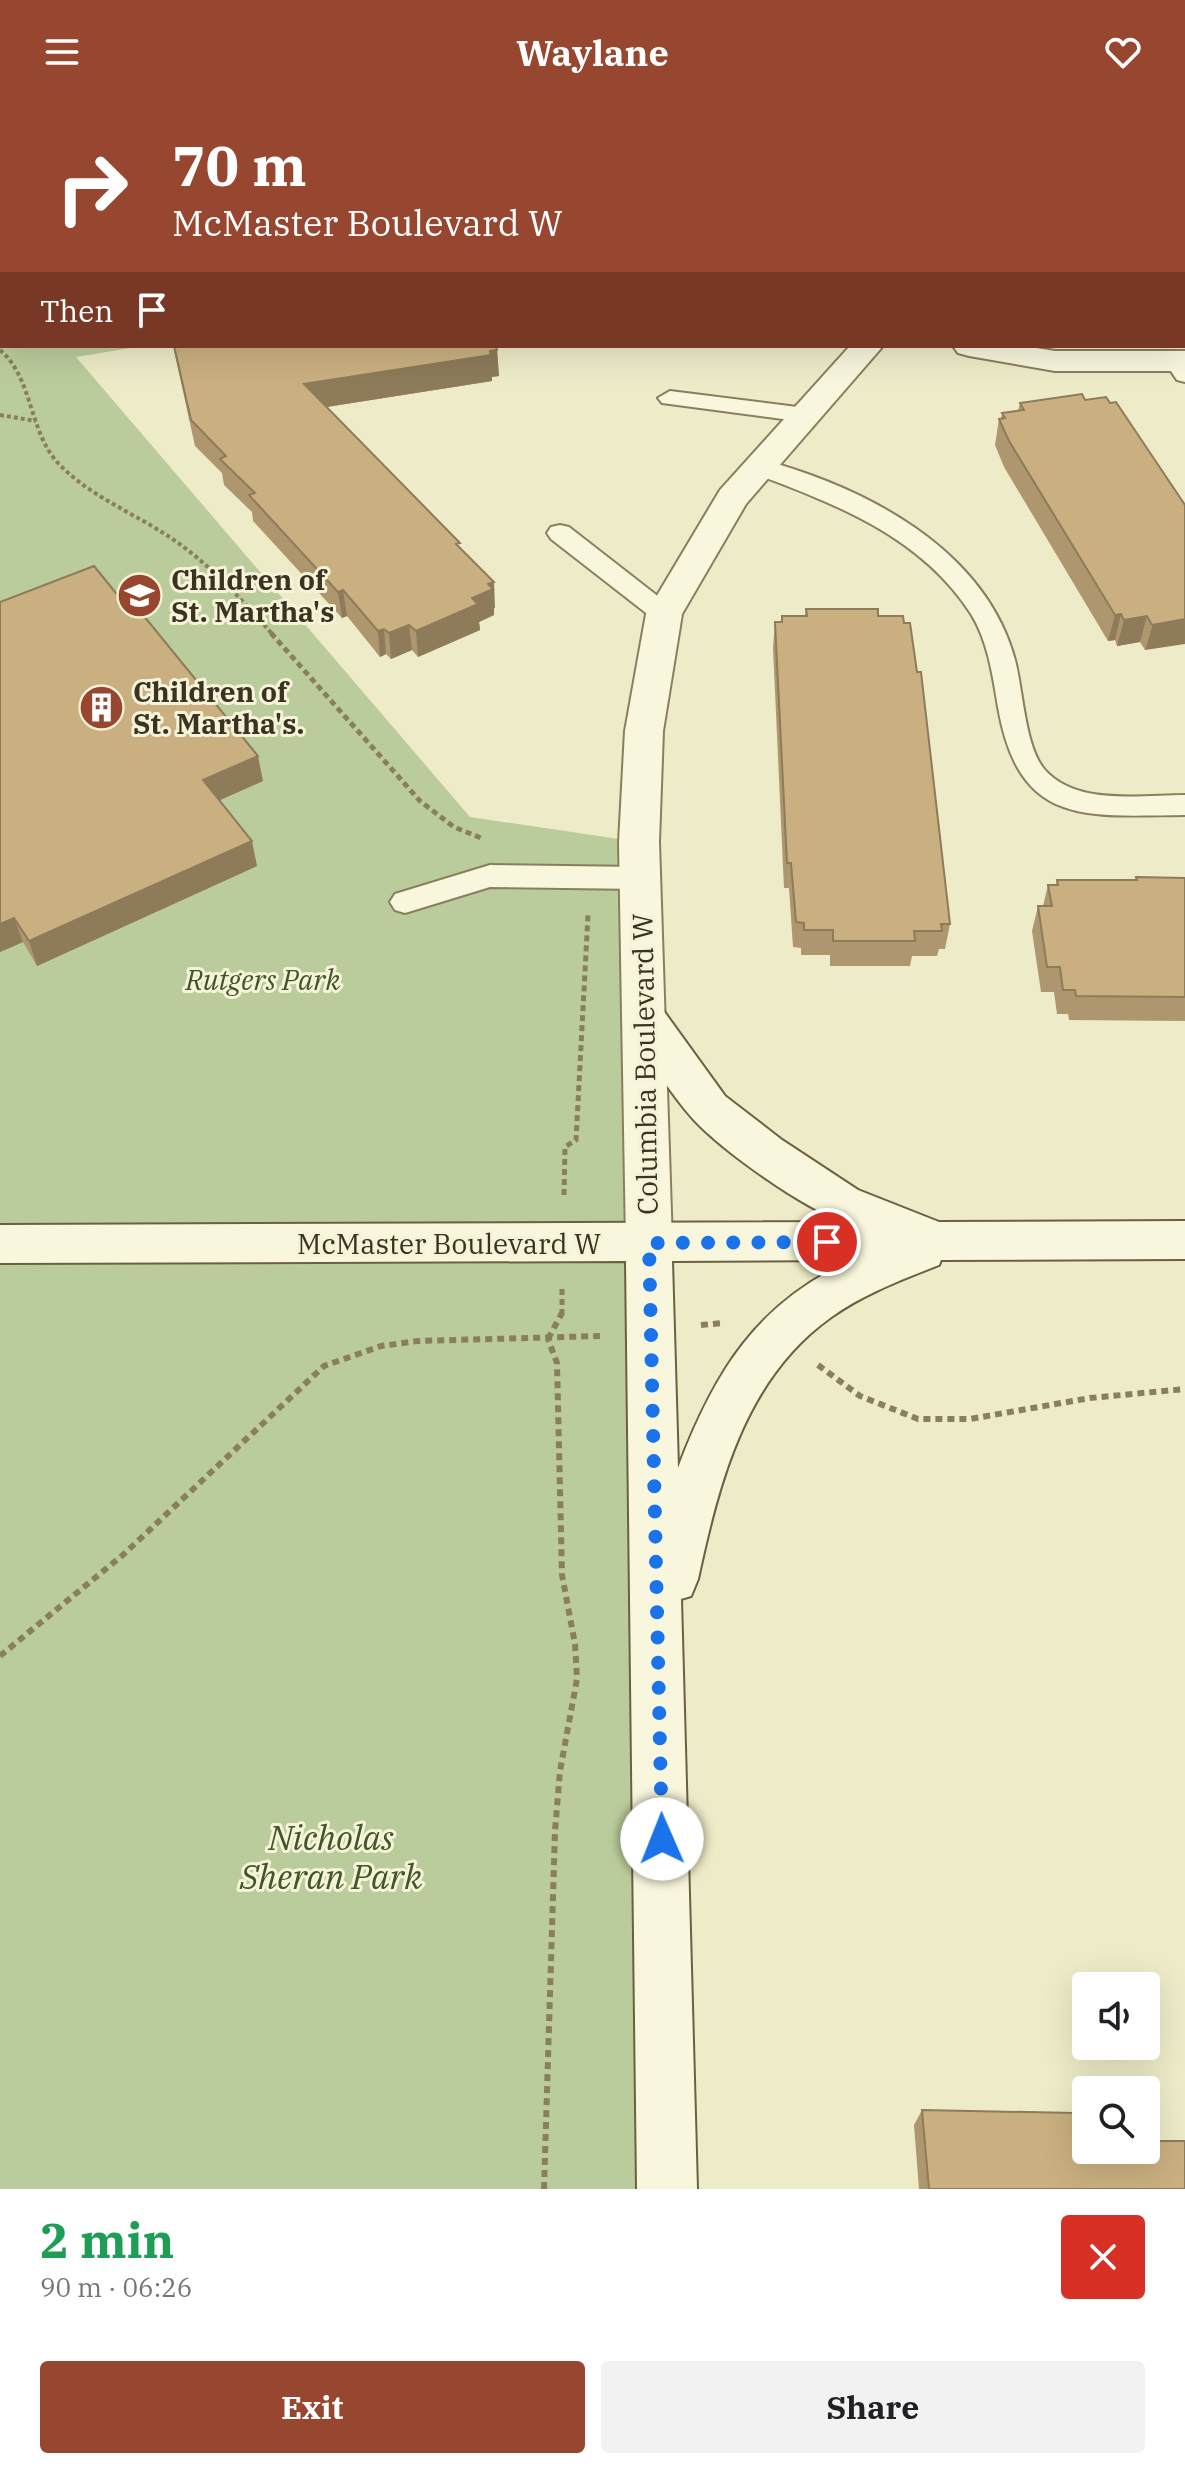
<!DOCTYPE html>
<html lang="en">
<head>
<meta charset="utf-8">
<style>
  :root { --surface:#fff; --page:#f2f2f2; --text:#202124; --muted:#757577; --accent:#97462f }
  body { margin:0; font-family:"IBM Plex Serif",serif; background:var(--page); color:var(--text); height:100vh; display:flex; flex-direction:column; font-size:30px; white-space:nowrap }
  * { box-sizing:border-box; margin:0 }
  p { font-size:26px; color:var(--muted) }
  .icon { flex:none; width:44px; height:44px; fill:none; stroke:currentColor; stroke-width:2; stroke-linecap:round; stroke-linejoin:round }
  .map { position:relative; height:2085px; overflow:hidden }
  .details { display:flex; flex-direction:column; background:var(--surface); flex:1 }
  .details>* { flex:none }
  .top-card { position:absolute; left:0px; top:0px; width:1186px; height:244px; box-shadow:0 8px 32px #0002; background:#97462f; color:#fff; overflow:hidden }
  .buttons { position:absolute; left:1072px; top:1868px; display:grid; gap:16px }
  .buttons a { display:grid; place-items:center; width:88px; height:88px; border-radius:8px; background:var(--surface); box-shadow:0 8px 32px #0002; font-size:40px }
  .pin { position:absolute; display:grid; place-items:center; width:68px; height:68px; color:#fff; margin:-34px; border:4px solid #fff; border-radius:50%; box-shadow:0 2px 8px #0007 }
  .me { position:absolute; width:88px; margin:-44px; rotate:359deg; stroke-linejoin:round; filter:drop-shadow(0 0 6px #0008) }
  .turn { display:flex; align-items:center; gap:28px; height:168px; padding:0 40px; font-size:36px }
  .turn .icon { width:104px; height:104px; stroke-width:2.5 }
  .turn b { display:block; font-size:56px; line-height:68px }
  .then { display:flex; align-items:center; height:76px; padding:0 40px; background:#0003; gap:16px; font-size:30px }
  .round { display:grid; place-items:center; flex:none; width:84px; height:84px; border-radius:8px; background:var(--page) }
  .headline { display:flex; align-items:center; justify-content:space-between; height:136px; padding:0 40px }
  h1 { font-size:48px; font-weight:800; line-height:60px; color:#1e9e55 }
  .action { display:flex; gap:16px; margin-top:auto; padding:16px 40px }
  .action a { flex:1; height:92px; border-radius:8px; background:var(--accent); color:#fff; font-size:32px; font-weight:800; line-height:92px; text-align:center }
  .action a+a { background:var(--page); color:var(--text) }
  header { display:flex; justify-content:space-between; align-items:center; height:104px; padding:0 40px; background:var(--accent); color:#fff; font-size:36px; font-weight:800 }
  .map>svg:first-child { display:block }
</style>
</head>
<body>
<header><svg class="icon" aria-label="menu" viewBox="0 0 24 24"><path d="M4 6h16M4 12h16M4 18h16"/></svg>Waylane<svg class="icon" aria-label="heart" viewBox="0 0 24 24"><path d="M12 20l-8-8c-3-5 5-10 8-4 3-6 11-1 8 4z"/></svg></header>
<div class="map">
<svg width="1185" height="2085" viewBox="0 0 1185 2085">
  <rect width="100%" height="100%" fill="#eeebc8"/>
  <path fill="#bbcc9c" d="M 0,0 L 415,2 L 2,2 L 2,242 L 143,242 L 76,253 L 470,713 L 639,738 L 667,2085 L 0,2085 Z"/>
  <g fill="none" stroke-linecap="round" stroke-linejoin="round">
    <defs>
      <path id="lane" d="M 1184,80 L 1185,80 L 1185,92 L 1184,92 Z
        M 1176,250 L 1185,253 L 1185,278 L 1177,276 L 1164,257 Z
        M 670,287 L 805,304 L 817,311 L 805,318 L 662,299 L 658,294 Z
        M 759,355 C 863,382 985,444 1015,556 C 1023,586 1025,644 1045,666 C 1077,702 1142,691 1185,691 L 1185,711 C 1084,712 1019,723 998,603 C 993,573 988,537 971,510 C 921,432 834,399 750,368 L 747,363 L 750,358 Z
        M 560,421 L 569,423 L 673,504 L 677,510 L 673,516 L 655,516 L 551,435 L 547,429 L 551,423 Z
        M 490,761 L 640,763 L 650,766 L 655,774 L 650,782 L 640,785 L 490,783 L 405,809 L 395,806 L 390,798 L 395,790 Z"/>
      <path id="street" d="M 614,0 L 644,0 L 645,2 L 615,2 Z
        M 933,0 L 961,0 L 961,2 L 933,2 Z
        M 850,242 L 883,242 L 746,400 L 682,510 L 663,627 L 659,738 L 672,1139 L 665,1152 L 649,1158 L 633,1152 L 626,1139 L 619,738 L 625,627 L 646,510 L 720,386 Z
        M 953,242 L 1024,242 L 1055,247 L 1185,247 L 1185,267 L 1055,267 L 969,252 L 958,249 Z"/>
      <path id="secondary" d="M 645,897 L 660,902 L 725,992 L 782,1036 L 858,1086 L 939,1118 L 1185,1117 L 1185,1155 L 941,1156 L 939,1161 C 901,1176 863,1190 830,1214 C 745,1275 719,1378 698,1475 L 691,1492 L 681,1495 L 697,2085 L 637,2085 L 626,1157 L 0,1159 L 0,1121 L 843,1118 C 802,1103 724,1048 694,1016 C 670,989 641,945 624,913 L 630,902 ZM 852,1156 C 756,1199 714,1269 678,1364 L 672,1157 Z"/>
    </defs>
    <use href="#lane" stroke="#897f5e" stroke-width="4"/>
    <use href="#street" stroke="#897f5e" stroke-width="4"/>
    <use href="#secondary" stroke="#6b6041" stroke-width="4"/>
    <path stroke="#897f5e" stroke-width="4" stroke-dasharray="4 3" stroke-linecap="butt" d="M 0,246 C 33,274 29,328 58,359 C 89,392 134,409 171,434 C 211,461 241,495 273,531
      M 0,311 L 36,317"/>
    <path stroke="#897f5e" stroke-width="5" stroke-dasharray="6 4" stroke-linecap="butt" d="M 271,529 L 420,697 L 454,723 L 481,734
      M 564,1091 L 565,1043 L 576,1036 L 588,811
      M 562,1211 L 562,1185"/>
    <path stroke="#897f5e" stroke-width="6" stroke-dasharray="7 5" stroke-linecap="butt" d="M 701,1221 L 723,1219
      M 548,1235 L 562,1209
      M 818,1261 L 860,1292 L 918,1315 L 970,1315 L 1090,1294 L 1185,1285
      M 0,1552 L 124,1450 L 324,1262 L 381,1242 L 418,1237 L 600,1232
      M 544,2085 L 555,1727 L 560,1667 L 577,1575 L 575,1540 L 562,1471 L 557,1259 L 548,1235"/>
    <use href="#lane" fill="#f8f6dc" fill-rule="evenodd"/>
    <use href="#street" fill="#f8f6dc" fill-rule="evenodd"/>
    <use href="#secondary" fill="#f8f6dc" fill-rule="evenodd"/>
  </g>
  <path fill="#ae976e" d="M 434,0 L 561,0 L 563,2 L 436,2 Z
    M 173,242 L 497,246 L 499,272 L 492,273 L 492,277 L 327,303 L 461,445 L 495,504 L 494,504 L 494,511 L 479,518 L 480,526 L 418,553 L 412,546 L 391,555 L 386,550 L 380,553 L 347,512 L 342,514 L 253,417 L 252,408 L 224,381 L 222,369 L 195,342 Z
    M 1085,296 L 1185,401 L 1145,546 L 1140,538 L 1117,542 L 1115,536 L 1108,537 L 1004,363 L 995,341 L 999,315 L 1001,315 L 1002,309 L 1018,307 L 1020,299 Z
    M 0,498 L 263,677 L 220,696 L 257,762 L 37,862 L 23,838 L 0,848 Z
    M 806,505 L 878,512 L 950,820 L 945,845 L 939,845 L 937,852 L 912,852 L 910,862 L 830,862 L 830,851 L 801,851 L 801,844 L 793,843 L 789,784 L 784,784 L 773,544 L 775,518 L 781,518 L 782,512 L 805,512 Z
    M 1136,773 L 1185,774 L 1185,917 L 1069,916 L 1068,910 L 1057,910 L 1054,888 L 1041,888 L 1032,827 L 1038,802 L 1043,802 L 1048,781 L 1056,781 L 1057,776 L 1135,776 Z
    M 922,2006 L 1078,2036 L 1185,2085 L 919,2085 L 914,2021 Z"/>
  <path fill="#8d7b5a" d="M 497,246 L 499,272 L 492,273 L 492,277 L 307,306 L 304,280 Z
    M 494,478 L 495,504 L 494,504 L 494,511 L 479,518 L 480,526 L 418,553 L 416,527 L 488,480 Z
    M 343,486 L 347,512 L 342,514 L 338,488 Z
    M 1121,510 L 1115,536 L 1108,537 L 1115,511 Z
    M 1147,512 L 1140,538 L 1117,542 L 1124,516 Z
    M 1185,515 L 1185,540 L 1145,546 L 1152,521 Z
    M 409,521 L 412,546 L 391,555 L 389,529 Z
    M 384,525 L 386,550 L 380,553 L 378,527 Z
    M 258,652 L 263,677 L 209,701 L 203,676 Z
    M 252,737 L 257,762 L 37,862 L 29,837 Z
    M 14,814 L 23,838 L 0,848 L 0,820 Z"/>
  <path fill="#cab080" stroke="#8d7b5a" stroke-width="2" d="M 447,0 L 561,0 L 563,2 L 449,2 Z
    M 678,0 L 853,0 L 853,2 L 679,2 Z
    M 1044,0 L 1119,0 L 1119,2 L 1044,2 Z
    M 174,242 L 496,242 L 497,246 L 490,247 L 491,251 L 304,280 L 460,439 L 456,440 L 494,478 L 488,480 L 493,485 L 472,494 L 478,500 L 416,527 L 409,521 L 389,529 L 384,525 L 378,527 L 343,486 L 338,488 L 249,391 L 255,389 L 220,355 L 226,352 L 191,316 Z
    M 1082,290 L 1085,296 L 1106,293 L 1110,299 L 1116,298 L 1185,401 L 1185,515 L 1152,521 L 1147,512 L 1124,516 L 1121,510 L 1115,511 L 1009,337 L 999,315 L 1005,314 L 1002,309 L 1024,306 L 1020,299 Z
    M 94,462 L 128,504 L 135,501 L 258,652 L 203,676 L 252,737 L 29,837 L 14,814 L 0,820 L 0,498 Z
    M 806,505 L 878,505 L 878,512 L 903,512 L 904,519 L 910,519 L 917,568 L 921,568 L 950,820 L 941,820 L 942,827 L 914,827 L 915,837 L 833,837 L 833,826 L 804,826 L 804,819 L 796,818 L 791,759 L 787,759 L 775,518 L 782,518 L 782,512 L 807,512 Z
    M 1136,773 L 1185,774 L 1185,893 L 1076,892 L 1075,886 L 1063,886 L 1060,863 L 1047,863 L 1038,802 L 1052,802 L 1048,781 L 1058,781 L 1057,776 L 1137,776 Z
    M 922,2006 L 1075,2009 L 1078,2036 L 1086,2036 L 1086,2046 L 1146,2046 L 1146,2037 L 1185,2037 L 1185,2085 L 929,2085 Z"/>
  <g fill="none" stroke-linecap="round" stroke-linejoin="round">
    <path stroke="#1a73e8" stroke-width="14" stroke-dasharray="0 25.2" d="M 662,1735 L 649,1139 L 827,1138"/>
  </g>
  <defs>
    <symbol id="school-disc" viewBox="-11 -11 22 22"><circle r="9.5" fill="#97462f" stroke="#f5f3d8"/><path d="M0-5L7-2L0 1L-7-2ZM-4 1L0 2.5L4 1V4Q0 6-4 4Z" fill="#fff"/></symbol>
    <symbol id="building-disc" viewBox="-11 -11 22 22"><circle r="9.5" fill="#97462f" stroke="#f5f3d8"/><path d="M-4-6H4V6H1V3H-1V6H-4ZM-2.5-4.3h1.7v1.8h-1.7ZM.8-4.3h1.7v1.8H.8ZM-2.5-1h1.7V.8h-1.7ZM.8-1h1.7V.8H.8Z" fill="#fff"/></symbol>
  </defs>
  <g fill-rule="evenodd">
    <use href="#school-disc" x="114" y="466" width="51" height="51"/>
    <use href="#building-disc" x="76" y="578" width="51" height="51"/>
  </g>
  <g text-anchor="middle" stroke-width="6" stroke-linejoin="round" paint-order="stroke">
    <g font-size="28" font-weight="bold" fill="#3a3321" stroke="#f5f3d8" text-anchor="start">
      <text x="171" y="486">Children of<tspan x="171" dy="32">St. Martha's</tspan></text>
      <text x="133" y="598">Children of<tspan x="133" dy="32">St. Martha's.</tspan></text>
    </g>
    <g font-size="28" font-style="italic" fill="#405628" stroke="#f5f3d8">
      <text x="263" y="886">Rutgers Park</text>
    </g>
    <g font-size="28" fill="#3a3321" stroke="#f5f3d8">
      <text transform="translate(645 960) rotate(-91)" y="10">Columbia Boulevard W</text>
      <text x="449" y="1150">McMaster Boulevard W</text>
    </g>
    <g font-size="34" font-style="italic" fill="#405628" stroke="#f5f3d8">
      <text x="331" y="1746">Nicholas<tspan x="331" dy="39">Sheran Park</tspan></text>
    </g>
  </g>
</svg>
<div class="buttons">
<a><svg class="icon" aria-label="sound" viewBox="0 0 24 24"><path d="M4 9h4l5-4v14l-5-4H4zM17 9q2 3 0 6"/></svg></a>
<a><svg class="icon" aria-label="search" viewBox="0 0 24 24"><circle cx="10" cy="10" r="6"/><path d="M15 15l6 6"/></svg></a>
</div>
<div class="pin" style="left:827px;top:1138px;background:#d93025"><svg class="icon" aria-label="arrive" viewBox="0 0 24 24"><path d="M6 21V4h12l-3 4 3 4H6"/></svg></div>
<svg class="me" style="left:662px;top:1735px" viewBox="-20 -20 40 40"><circle r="19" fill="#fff"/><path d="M0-13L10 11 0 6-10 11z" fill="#1a73e8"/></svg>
<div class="top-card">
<div class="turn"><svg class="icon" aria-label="right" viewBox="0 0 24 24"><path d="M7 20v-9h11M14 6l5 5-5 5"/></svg><div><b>70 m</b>McMaster Boulevard W</div></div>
<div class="then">Then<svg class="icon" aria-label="arrive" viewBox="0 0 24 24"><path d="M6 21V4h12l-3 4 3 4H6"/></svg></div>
</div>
</div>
<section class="details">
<div class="headline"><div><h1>2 min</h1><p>90 m · 06:26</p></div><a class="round" style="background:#d93025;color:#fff"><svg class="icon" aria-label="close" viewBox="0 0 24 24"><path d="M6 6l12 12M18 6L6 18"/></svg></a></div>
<div class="action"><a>Exit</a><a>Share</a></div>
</section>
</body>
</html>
